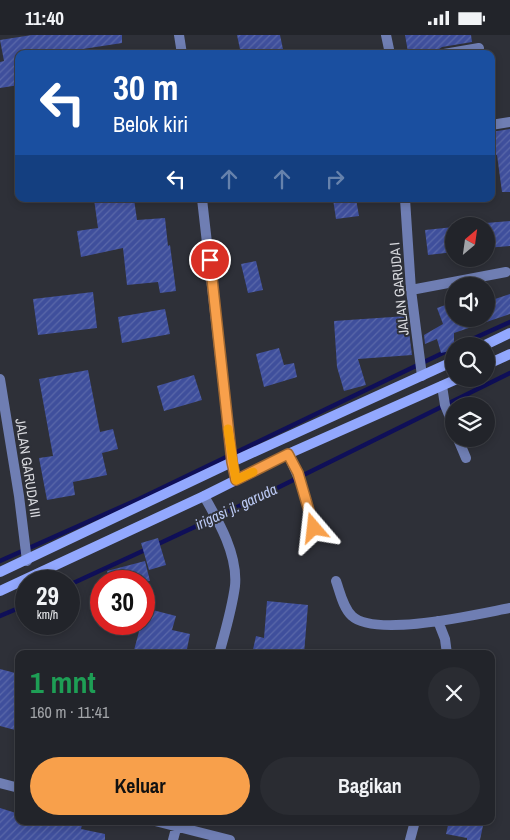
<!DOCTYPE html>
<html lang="id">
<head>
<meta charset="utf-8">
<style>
  :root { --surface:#22242a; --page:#2a2c32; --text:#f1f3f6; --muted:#a2a4a8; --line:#3f4147; --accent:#f8a04b }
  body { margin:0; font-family:"Archivo Narrow",sans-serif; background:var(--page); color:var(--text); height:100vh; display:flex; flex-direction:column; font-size:19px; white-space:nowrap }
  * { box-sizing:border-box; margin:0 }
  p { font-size:16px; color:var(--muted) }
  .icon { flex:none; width:28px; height:28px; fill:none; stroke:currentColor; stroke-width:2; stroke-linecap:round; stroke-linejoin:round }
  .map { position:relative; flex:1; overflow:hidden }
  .sheet { position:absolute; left:15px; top:615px; width:480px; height:175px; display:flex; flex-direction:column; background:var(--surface); border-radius:10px; box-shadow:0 2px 8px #0003,0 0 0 1px var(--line) }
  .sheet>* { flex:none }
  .guide { position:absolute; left:15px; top:15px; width:480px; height:152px; border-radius:10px; box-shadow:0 2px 8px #0003,0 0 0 1px var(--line); background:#1a4fa0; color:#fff; overflow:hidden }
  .needle { width:32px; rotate:29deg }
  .buttons { position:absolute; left:445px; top:182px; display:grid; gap:10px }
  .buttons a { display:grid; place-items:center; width:50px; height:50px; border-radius:50%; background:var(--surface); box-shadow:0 2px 8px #0003,0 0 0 1px var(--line); font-size:25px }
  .speed { position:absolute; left:15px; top:535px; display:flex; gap:10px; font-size:25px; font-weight:700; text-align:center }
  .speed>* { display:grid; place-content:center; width:65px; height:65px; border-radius:50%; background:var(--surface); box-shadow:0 2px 8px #0003,0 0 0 1px var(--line); line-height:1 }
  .speed small { font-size:12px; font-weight:400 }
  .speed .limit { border:8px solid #d22; background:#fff; color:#111 }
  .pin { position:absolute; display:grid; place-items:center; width:42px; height:42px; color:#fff; margin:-21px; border:2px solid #fff; border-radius:50%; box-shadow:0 1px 5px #0007 }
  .me { position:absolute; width:55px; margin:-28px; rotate:343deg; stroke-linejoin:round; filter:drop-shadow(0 0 4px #0008) }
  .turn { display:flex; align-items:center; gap:18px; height:105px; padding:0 15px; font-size:22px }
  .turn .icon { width:65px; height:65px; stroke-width:2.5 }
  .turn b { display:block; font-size:35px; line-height:42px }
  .lanes { display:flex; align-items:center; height:48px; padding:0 15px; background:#0003; justify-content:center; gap:25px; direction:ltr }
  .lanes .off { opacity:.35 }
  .round { display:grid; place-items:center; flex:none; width:52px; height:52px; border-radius:26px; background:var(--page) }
  .head { display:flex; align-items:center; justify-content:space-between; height:85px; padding:0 15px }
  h1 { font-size:30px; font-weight:700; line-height:38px; color:#1e9e55 }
  .cta { display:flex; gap:10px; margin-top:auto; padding:10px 15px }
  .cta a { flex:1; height:58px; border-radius:30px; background:var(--accent); color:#111; font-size:20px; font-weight:700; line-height:58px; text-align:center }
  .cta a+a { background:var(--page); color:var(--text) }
  .status { display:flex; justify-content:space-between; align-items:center; height:35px; padding:0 25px; background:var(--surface); direction:ltr }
  .status svg { height:14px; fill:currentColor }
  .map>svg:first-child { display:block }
</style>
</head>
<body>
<div class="status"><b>11:40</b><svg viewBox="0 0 49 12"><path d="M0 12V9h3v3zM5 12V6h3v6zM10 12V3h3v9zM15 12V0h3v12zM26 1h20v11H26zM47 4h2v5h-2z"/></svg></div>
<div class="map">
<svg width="510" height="805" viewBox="0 0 510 805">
  <defs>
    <pattern id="building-hatch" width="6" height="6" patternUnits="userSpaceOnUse" patternTransform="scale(1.25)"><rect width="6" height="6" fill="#3f4f9c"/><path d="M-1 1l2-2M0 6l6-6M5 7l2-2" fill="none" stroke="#5a68a9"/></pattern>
  </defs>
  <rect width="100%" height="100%" fill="#2e3038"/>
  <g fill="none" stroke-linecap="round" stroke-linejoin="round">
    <path stroke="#0f0f58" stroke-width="4.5" d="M 457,311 L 510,287
      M 156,510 L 263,460 L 510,338
      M 0,526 L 139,464 L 449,315
      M 69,550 L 147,514
      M 0,581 L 26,570"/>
  </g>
  <path fill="url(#building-hatch)" d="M 32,0 L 122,0 L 122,8 L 70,16 L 19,19 L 19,50 L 0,53 L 0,27 L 4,26 L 0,5 Z
    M 237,0 L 280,0 L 284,19 L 241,19 Z
    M 405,0 L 471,0 L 472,7 L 442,12 L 439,14 L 437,19 L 426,19 L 426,15 L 408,17 Z
    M 510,94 L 510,157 L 502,157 L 497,120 L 491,121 L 491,97 Z
    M 94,164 L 134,164 L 137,185 L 165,183 L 168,211 L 170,210 L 176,256 L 160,258 L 158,247 L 127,250 L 123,213 L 81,222 L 77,196 L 98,193 Z
    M 333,164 L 356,164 L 359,181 L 336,184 Z
    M 510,186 L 510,211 L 486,213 L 486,188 Z
    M 454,192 L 454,217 L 428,220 L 425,195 Z
    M 256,226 L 263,255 L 248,258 L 241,229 Z
    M 93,257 L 97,293 L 38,300 L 33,264 Z
    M 510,259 L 510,279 L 454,298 L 454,315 L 441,318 L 437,304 L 425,309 L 424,300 L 443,289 L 437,273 L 454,267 L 454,284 L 486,284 L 486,267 Z
    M 165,274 L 170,299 L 122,308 L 118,282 Z
    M 407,281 L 412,320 L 358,324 L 366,350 L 344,356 L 337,332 L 334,286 Z
    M 279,313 L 284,330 L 294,328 L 297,342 L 264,352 L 256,319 Z
    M 88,335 L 100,397 L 113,394 L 118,414 L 102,418 L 107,440 L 73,447 L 75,460 L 47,465 L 39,423 L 53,421 L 39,344 Z
    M 194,340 L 202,365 L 164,376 L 157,351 Z
    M 158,503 L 166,530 L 149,535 L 141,508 Z
    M 145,526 L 150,546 L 110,546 L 107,536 Z
    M 267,566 L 308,570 L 304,619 L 252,619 L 256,601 L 264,603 Z
    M 145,573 L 176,581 L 172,595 L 190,599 L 186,619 L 133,619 L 141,589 L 144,589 Z
    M 0,634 L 19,639 L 19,696 L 0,691 Z
    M 0,773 L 19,779 L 19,786 L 83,786 L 81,794 L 105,799 L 105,805 L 0,805 Z
    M 449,786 L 484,786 L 480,805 L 467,805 L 467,803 L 446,799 Z"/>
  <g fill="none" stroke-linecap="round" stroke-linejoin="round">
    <path stroke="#6f7eb3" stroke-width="10" d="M 179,0 L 182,19
      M 386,0 L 390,19
      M 444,19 L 479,13
      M 491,90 L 510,87
      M 202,164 L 232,427 L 236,445
      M 405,164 L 411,255 L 422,341
      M 411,255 L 506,237
      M 0,344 L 19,461 L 27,526
      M 442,351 L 445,370 L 454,392
      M 458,404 L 466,423
      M 288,419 L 300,446 L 314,493
      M 204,461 C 219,487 238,520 235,551 C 232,574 225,597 219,619
      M 336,546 C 340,557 343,573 352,581 C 375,603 478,579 510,573
      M 438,586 L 445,604 L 447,619
      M 0,748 L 19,753
      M 155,786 L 230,805
      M 173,805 L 178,786
      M 410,805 L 415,786"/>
    <path stroke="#92a8fe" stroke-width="10" d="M 483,311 L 510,298
      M 486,330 L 510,319
      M 0,537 L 232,427 L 454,326
      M 0,556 L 204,461 L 288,419 L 457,344"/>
  </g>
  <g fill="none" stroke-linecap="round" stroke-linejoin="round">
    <defs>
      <path id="route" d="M 210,225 L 232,427 L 236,445 L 288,419 L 298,438 L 314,493"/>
    </defs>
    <use href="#route" stroke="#a16831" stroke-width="12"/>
    <use href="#route" stroke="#f8a04b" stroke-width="9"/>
    <path stroke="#f59e0b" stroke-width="9" d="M 228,394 L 236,445 L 253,437"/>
  </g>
  <g text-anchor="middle" stroke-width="4" stroke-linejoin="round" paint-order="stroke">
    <g font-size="14" fill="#d9dadf" stroke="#2e3038">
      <text transform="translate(399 254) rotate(-96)" y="5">JALAN GARUDA I</text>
      <text transform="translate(28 433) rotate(81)" y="5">JALAN GARUDA III</text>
    </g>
    <g font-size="15" font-style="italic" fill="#bccaf5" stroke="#2e3038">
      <text transform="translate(236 472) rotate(-25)" y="5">irigasi jl. garuda</text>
    </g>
  </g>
</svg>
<div class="buttons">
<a><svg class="needle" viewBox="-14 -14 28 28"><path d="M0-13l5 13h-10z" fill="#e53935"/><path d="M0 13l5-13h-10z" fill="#a2a4a8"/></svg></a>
<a><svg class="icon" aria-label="sound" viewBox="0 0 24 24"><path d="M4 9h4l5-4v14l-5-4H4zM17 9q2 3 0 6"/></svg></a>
<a><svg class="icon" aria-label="search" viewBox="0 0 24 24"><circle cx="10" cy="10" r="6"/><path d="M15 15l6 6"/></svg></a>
<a><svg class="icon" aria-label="layers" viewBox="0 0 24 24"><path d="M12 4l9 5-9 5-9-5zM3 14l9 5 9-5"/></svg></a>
</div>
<div class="speed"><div>29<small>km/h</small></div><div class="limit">30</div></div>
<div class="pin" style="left:210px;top:225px;background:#d93025"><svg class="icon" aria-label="arrive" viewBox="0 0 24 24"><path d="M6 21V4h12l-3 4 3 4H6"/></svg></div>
<svg class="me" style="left:314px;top:493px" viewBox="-20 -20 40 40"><path d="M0-17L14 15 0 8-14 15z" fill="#f8a04b" stroke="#fff" stroke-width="4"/></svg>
<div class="guide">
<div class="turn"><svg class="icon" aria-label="left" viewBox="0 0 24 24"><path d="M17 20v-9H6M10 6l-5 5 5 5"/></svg><div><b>30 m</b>Belok kiri</div></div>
<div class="lanes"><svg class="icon" aria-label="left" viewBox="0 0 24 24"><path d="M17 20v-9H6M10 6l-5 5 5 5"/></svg><svg class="icon off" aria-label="ahead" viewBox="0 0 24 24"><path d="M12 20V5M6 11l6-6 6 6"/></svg><svg class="icon off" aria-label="ahead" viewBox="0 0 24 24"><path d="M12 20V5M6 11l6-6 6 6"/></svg><svg class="icon off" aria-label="right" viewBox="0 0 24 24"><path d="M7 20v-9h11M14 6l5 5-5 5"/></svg></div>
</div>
<section class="sheet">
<div class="head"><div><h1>1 mnt</h1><p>160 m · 11:41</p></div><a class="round"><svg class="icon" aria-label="close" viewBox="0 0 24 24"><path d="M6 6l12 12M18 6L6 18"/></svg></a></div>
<div class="cta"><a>Keluar</a><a>Bagikan</a></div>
</section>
</div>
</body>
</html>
